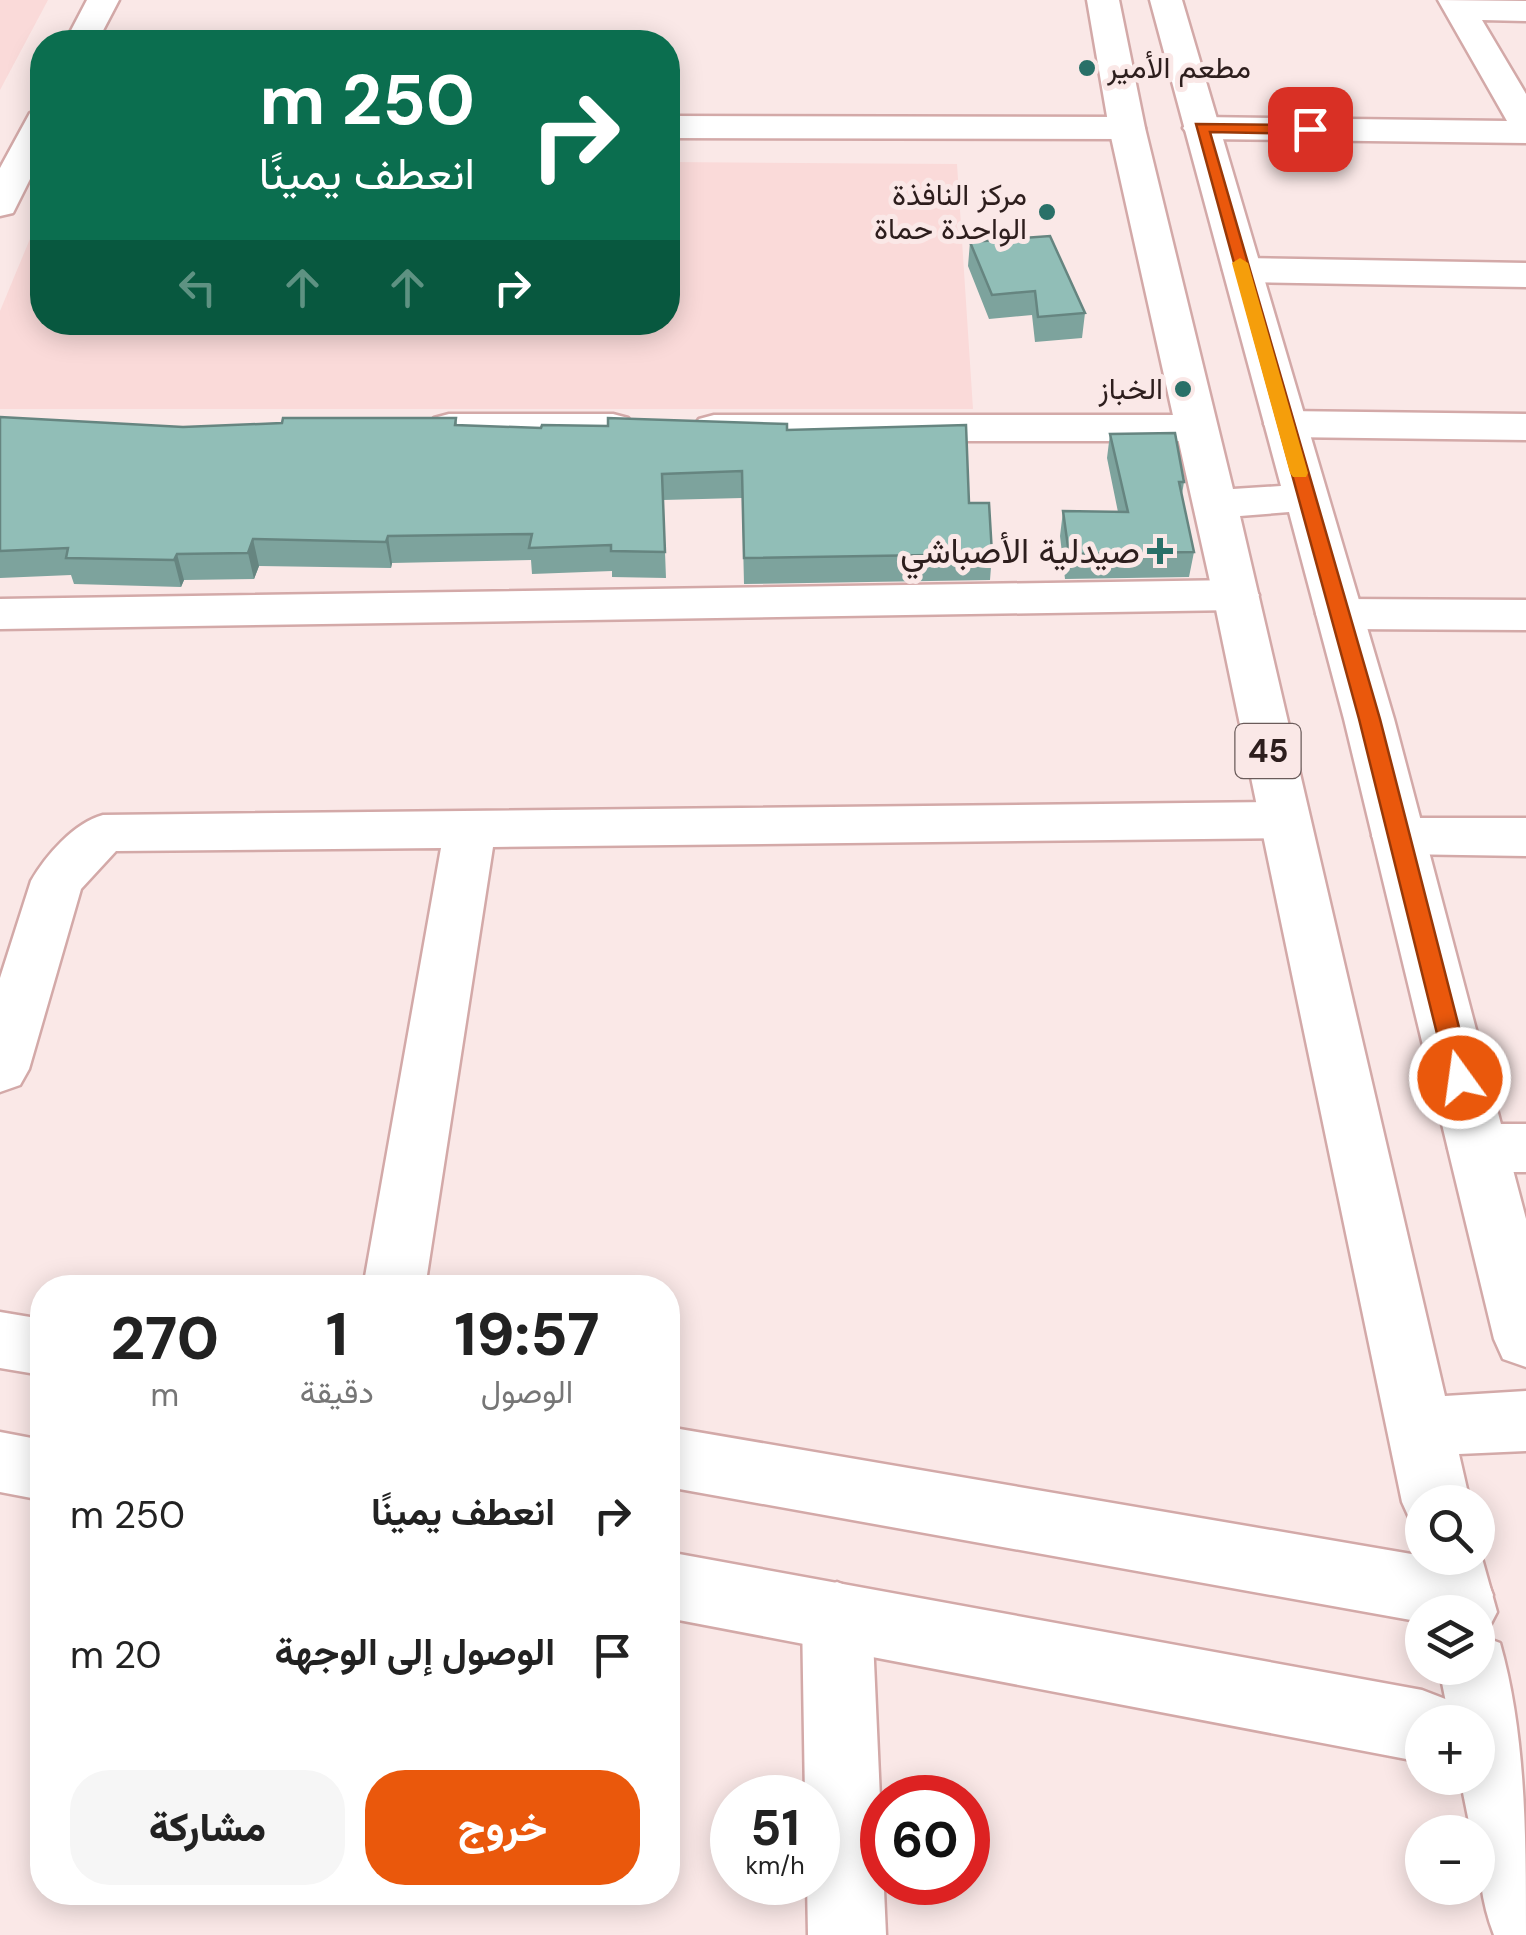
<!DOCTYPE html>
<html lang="ar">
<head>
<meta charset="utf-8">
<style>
  :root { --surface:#fff; --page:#f6f6f6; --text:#222; --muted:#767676; --accent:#ea580c }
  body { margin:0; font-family:"DM Sans",Vazirmatn,sans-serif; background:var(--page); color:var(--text); direction:rtl; height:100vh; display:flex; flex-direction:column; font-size:38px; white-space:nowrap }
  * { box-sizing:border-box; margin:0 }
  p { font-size:32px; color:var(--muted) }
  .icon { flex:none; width:55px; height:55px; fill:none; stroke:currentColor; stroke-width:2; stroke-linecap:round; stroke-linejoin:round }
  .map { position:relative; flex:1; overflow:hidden; direction:ltr }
  .panel { position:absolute; left:30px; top:1275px; width:650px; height:630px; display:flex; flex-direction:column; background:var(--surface); border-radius:40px; box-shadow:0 5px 25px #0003; direction:rtl }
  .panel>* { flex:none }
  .banner { position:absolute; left:30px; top:30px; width:650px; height:305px; border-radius:40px; box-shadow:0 5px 25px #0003; direction:rtl; background:#0b6e4f; color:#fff; overflow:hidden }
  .tools { position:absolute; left:1405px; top:1485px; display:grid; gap:20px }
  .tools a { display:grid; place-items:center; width:90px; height:90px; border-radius:50%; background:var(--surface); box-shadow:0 5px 25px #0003; font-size:50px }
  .speed { position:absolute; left:710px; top:1775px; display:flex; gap:20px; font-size:50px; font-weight:700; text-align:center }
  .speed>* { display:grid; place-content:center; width:130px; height:130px; border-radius:50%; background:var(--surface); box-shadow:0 5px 25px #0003; line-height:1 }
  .speed small { font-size:25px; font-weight:400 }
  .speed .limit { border:15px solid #d22; background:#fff; color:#111 }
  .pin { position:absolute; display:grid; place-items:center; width:85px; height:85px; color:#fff; margin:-42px; border-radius:20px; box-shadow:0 5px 15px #0006 }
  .me { position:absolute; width:110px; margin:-55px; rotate:346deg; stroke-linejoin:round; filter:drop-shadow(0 0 8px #0008) }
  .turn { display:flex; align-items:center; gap:35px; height:210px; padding:0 40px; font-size:45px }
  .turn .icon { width:130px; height:130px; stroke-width:2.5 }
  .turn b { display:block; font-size:70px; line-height:85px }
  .lanes { display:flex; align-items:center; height:95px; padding:0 40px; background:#0003; justify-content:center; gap:50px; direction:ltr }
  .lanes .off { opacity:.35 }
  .eta { display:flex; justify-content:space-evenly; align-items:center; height:170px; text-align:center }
  .eta b { font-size:60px; font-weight:800; line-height:70px }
  .cta { display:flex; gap:20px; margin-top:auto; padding:20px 40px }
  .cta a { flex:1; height:115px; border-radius:40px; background:var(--accent); color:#fff; font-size:40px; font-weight:800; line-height:115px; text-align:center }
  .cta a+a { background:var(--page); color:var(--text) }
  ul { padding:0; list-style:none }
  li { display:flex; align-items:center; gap:30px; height:140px; padding:0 40px }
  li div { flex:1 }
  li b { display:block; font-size:38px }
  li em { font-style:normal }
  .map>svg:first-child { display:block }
</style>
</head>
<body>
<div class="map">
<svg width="1526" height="1935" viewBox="0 0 1526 1935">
  <rect width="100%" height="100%" fill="#fae8e7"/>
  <path fill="#fadad9" d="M 0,0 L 48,0 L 0,90 Z
    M 668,162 L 957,164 L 973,409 L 0,409 L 0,311 L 42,210 L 42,322 L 668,322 Z"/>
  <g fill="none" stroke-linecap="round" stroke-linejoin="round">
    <defs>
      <path id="street" d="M 87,0 L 119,0 L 97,42 L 65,42 Z
        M 1438,0 L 1526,1 L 1526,21 L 1482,20 L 1526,94 L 1526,143 L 1201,139 L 1189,135 L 1183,128 L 1189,121 L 1201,117 L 1507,121 Z
        M 42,109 L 42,155 L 13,213 L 0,216 L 0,168 L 30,113 Z
        M 668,116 L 1127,117 L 1139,121 L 1145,128 L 1139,135 L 1127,139 L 668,138 Z
        M 1242,258 L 1526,263 L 1526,287 L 1242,282 L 1228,278 L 1223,270 L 1228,262 Z
        M 1285,411 L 1526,414 L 1526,440 L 1285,437 L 1270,433 L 1264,424 L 1270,415 Z
        M 449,414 L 613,414 L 628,418 L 634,427 L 628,436 L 613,440 L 449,440 L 434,436 L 428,427 L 434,418 Z
        M 714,415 L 1196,415 L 1211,419 L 1217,428 L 1211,437 L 1196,441 L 714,441 L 699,437 L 693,428 L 699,419 Z
        M 1236,580 L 1252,585 L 1259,595 L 1252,605 L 1236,610 L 0,629 L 0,599 Z
        M 1339,599 L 1526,600 L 1526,630 L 1339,629 L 1322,625 L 1316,614 L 1322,603 Z
        M 1283,802 L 1301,807 L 1309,820 L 1301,833 L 1283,838 L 493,847 L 425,1288 L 363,1288 L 441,848 L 116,851 L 81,889 L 29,1069 L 20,1085 L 0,1092 L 0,978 L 31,881 C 46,855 74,823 103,815 Z
        M 1398,818 L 1526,818 L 1526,856 L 1398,854 L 1380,849 L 1372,836 L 1380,823 Z
        M 1478,1124 L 1526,1124 L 1526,1172 L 1478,1172 L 1457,1165 L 1448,1148 L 1457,1131 Z
        M 837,1582 L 862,1592 L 872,1616 L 886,1935 L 808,1935 L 807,1882 L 818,1882 L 818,1798 L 805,1798 L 802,1616 L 812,1592 Z"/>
      <path id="secondary" d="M 0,1312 L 42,1319 L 42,1375 L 0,1368 Z
        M 668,1427 L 1458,1562 L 1483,1571 L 1493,1595 L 1483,1619 L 1478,1621 L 1478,1612 L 1422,1612 L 1422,1622 L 668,1487 Z
        M 0,1432 L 42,1440 L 42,1500 L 0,1492 Z
        M 668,1552 L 1422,1690 L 1448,1700 L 1457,1722 L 1422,1722 L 1422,1762 L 668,1618 Z"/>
      <path id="primary" d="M 1087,0 L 1119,0 L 1145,128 L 1233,489 L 1281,486 L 1150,0 L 1182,0 L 1394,719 L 1526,1219 L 1526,1367 L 1503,1359 L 1494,1339 L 1344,719 L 1289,512 L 1240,516 L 1445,1396 L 1526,1391 L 1526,1451 L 1459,1454 L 1470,1502 L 1422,1502 L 1422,1528 L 1412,1524 L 1402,1502 L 1213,595 L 1109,128 Z
        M 1422,1540 L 1422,1558 L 1478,1558 L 1478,1544 L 1497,1612 L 1484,1637 L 1500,1643 C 1526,1734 1526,1838 1526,1935 L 1494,1935 C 1481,1902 1478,1868 1478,1832 L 1471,1832 L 1460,1778 L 1478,1778 L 1478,1722 L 1450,1722 L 1439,1668 L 1478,1668 L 1478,1612 L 1427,1612 L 1415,1558 Z"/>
    </defs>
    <use href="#street" stroke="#d3a9a8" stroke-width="5"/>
    <use href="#secondary" stroke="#d3a9a8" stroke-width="5"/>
    <use href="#primary" stroke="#d3a9a8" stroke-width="5"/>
    <use href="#street" fill="#fff" fill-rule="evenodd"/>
    <use href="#secondary" fill="#fff" fill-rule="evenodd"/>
    <use href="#primary" fill="#fff" fill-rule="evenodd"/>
  </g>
  <path fill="#7da39d" d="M 970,242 L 1085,313 L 1082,338 L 1035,342 L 1032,315 L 989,319 L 968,266 Z
    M 0,417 L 183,427 L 456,418 L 457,425 L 541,428 L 787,430 L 969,503 L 992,554 L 990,580 L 744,584 L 742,498 L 663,500 L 666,578 L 612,577 L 612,571 L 532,574 L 531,560 L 392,563 L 391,568 L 259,566 L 254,579 L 184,580 L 181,587 L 74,584 L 71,575 L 0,578 Z
    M 1110,434 L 1184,482 L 1182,494 L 1194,552 L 1189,577 L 1065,579 L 1060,536 L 1063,511 L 1118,512 L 1107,458 Z"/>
  <path fill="#668580" d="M 388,536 L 392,563 L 391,568 L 386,542 Z
    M 253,539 L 259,566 L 254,579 L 248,553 Z
    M 177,554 L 184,580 L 181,587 L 174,560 Z"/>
  <path fill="#91beb7" stroke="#668580" stroke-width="2.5" d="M 1050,236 L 1085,313 L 1038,317 L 1035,291 L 992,295 L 970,242 Z
    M 0,417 L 183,427 L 282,423 L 283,418 L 456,418 L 455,425 L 541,428 L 542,425 L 608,426 L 608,418 L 787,424 L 787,430 L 966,425 L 969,503 L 989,503 L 992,554 L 744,558 L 742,471 L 662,474 L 665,552 L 611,551 L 611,545 L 529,548 L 532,534 L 388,536 L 386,542 L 253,539 L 248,553 L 177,554 L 174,560 L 66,558 L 68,548 L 0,551 Z
    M 1175,433 L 1184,482 L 1179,482 L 1194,552 L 1069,554 L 1063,511 L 1128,512 L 1110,434 Z"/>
  <path fill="#ea580c" stroke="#983908" stroke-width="2.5" d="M 1196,124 L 1310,125 L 1317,129 L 1310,134 L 1210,132 L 1380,719 L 1472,1078 L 1468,1085 L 1452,1085 L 1448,1078 L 1359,719 Z"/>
  <path fill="#f59e0b" d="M 1240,258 L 1248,263 L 1308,473 L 1306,477 L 1293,477 L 1290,473 L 1232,263 Z"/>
  <g fill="#297068" stroke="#fae8e7" stroke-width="4">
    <circle cx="1087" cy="68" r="10"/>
    <circle cx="1047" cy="212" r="10"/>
    <circle cx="1183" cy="389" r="10"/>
    <path d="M1155 536h10v10h10v10h-10v10h-10v-10h-10v-10h10z"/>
  </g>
  <g text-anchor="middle" stroke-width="10" stroke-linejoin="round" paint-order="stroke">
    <g font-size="30" fill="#2d1e1d" stroke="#fae8e7" text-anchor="end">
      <text x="1107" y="78" text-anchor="start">مطعم الأمير</text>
      <text x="1027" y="205">مركز النافذة<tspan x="1027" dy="34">الواحدة حماة</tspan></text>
      <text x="1163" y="399">الخباز</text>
    </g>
    <rect fill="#fae8e7" stroke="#6a5b5a" stroke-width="2.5" x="1235.5" y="724" width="65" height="54" rx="8"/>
    <g font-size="32" font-weight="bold" fill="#2d1e1d">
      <text x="1268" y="762">45</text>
    </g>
    <g font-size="35" fill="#2d1e1d" stroke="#fae8e7" text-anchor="end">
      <text x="1140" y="563">صيدلية الأصباشي</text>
    </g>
  </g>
</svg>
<div class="tools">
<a><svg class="icon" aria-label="search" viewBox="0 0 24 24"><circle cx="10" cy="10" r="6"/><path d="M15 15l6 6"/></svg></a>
<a><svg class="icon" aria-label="layers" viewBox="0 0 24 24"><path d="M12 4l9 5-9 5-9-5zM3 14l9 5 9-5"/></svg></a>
<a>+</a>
<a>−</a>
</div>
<div class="speed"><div>51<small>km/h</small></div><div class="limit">60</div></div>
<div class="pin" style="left:1310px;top:129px;background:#d93025"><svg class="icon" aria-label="arrive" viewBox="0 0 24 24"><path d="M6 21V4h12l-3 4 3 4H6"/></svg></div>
<svg class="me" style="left:1460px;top:1078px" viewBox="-20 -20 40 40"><circle r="17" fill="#ea580c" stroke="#fff" stroke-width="3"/><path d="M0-11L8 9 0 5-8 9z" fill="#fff"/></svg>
<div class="banner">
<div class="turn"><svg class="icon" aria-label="right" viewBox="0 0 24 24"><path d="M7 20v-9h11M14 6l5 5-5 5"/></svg><div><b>250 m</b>انعطف يمينًا</div></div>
<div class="lanes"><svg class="icon off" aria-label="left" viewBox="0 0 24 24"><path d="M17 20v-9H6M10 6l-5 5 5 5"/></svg><svg class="icon off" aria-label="ahead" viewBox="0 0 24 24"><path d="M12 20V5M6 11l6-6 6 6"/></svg><svg class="icon off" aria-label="ahead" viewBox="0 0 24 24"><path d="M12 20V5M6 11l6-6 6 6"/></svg><svg class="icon" aria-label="right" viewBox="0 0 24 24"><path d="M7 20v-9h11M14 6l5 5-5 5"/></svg></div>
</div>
<section class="panel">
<div class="eta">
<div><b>19:57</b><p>الوصول</p></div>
<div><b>1</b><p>دقيقة</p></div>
<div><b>270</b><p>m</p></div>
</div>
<ul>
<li><svg class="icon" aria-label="right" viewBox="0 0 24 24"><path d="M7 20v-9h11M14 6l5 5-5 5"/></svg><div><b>انعطف يمينًا</b></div><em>250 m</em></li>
<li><svg class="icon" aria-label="arrive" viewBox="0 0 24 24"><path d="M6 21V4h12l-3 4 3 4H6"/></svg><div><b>الوصول إلى الوجهة</b></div><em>20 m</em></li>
</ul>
<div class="cta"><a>خروج</a><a>مشاركة</a></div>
</section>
</div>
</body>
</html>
